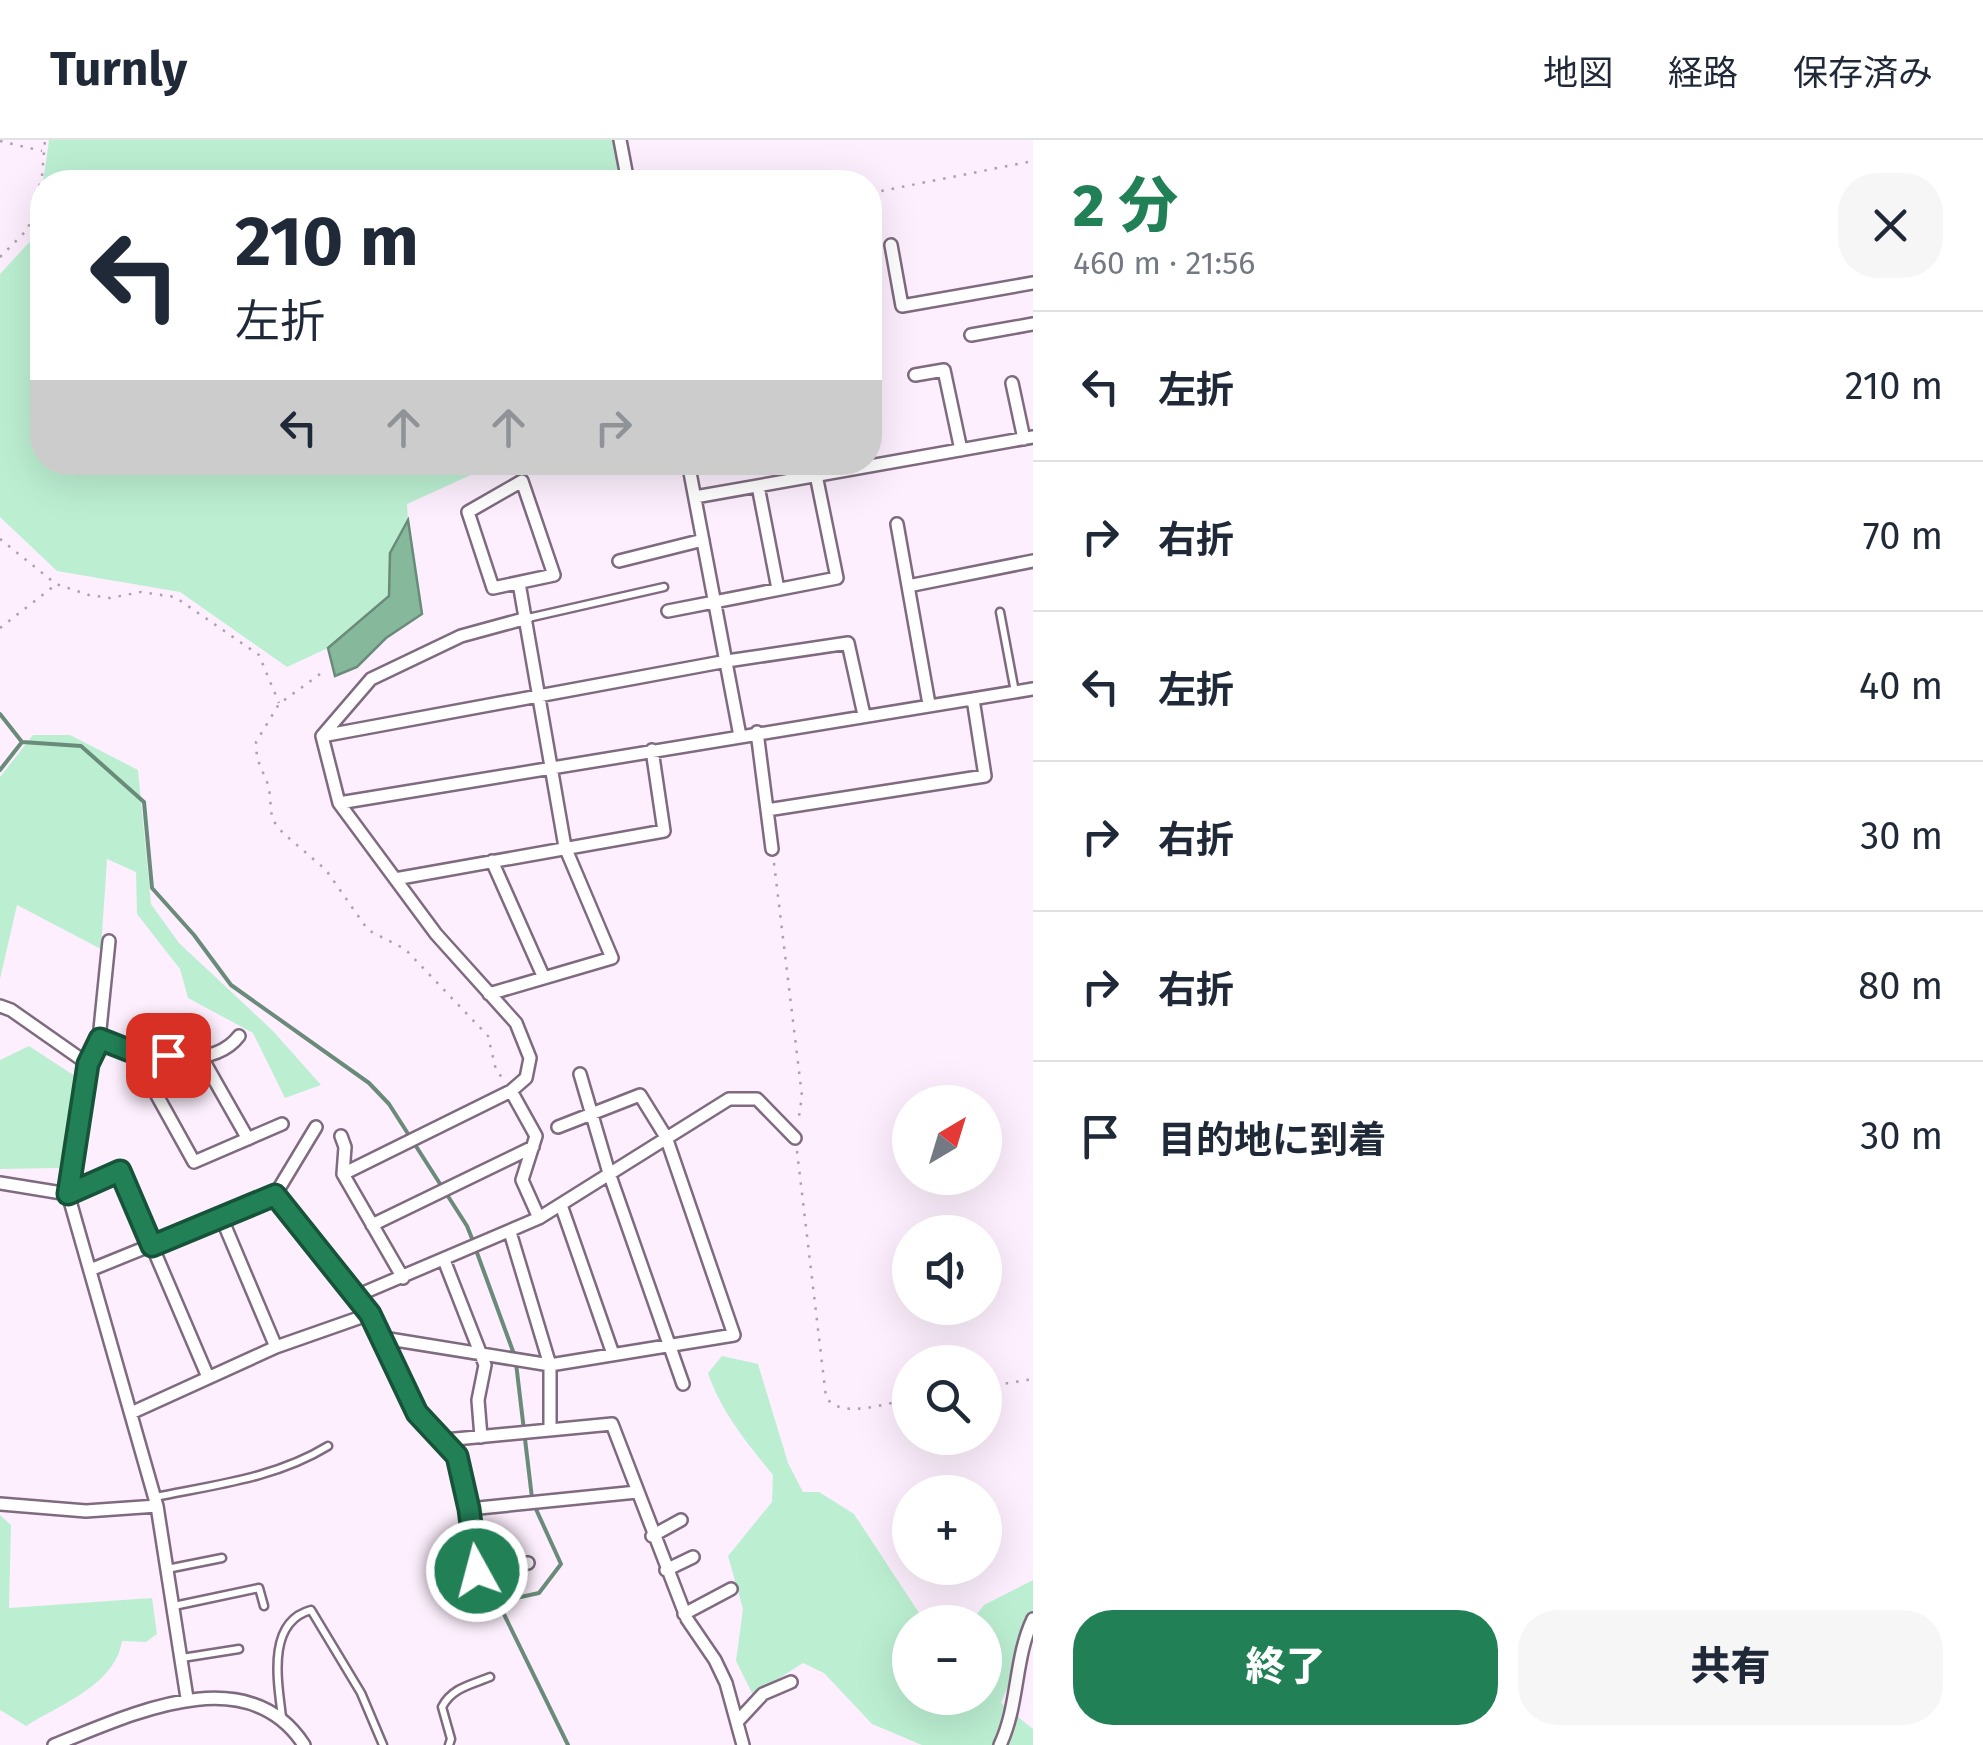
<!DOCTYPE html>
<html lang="ja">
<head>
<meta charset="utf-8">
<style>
  :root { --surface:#fff; --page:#f6f6f7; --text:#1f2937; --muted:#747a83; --line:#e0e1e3; --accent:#228057 }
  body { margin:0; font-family:"Fira Sans","Noto Sans JP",sans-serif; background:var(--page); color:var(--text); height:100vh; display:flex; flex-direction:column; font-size:38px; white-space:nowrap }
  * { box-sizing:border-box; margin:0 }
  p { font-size:32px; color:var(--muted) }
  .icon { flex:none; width:55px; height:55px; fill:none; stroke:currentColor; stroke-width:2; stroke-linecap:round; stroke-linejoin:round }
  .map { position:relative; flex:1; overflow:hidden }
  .panel { display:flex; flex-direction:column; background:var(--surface); width:950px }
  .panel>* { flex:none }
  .banner { position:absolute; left:30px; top:30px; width:852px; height:305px; border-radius:40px; box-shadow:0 10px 40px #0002; background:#fff; color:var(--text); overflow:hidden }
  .needle { width:65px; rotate:38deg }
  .buttons { position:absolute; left:892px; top:945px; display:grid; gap:20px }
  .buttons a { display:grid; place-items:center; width:110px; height:110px; border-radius:50%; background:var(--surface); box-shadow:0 10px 40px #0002; font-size:50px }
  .pin { position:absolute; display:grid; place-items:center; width:85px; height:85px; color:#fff; margin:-42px; border-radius:20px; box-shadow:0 5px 15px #0006 }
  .me { position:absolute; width:110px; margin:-55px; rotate:353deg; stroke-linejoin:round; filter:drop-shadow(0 0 8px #0008) }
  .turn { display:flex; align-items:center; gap:35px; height:210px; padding:0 40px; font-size:45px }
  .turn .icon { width:130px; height:130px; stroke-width:2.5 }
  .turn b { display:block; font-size:70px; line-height:85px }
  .lanes { display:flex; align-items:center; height:95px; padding:0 40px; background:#0003; justify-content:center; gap:50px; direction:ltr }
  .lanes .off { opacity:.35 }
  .round { display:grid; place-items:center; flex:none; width:105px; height:105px; border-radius:40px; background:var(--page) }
  .overview { display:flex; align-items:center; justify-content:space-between; height:170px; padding:0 40px }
  h1 { font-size:60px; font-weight:800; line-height:75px; color:var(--accent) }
  .button { display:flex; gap:20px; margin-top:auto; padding:20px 40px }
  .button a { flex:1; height:115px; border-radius:40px; background:var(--accent); color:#fff; font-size:40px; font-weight:800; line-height:115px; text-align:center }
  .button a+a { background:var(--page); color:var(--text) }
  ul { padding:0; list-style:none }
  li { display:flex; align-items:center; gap:30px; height:150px; padding:0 40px; border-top:2px solid var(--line) }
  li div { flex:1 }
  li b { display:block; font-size:38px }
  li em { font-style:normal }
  header { display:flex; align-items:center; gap:60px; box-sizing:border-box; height:140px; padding:0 50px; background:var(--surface); border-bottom:2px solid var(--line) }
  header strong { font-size:48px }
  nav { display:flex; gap:55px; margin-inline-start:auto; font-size:35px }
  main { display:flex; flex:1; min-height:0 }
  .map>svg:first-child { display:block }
</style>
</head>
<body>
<header>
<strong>Turnly</strong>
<nav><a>地図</a><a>経路</a><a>保存済み</a></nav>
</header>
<main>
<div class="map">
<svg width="1033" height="1605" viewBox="0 0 1033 1605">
  <rect width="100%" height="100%" fill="#fdeffd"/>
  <path fill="#bcefd2" d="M 49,0 L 613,0 L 624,42 L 43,42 Z
    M 42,43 L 42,322 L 497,323 L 407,364 L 408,380 L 390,413 L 389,456 L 328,508 L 287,527 L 180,452 L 57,431 L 0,377 L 0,134 L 35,96 Z
    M 33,595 L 70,595 L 138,630 L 151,764 L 179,803 L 273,891 L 321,945 L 285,958 L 253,893 L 188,858 L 180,829 L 137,774 L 136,732 L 107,719 L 101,809 L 17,765 L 0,839 L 0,637 Z
    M 29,906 L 78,938 L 59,1028 L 0,1029 L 0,920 Z
    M 722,1216 L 758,1224 L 788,1323 L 803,1352 L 819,1352 L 854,1374 L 925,1482 L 910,1482 L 910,1558 L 985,1558 L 985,1482 L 971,1482 L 984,1465 L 1033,1440 L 1033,1484 L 1001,1563 L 1033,1589 L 1033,1605 L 922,1605 L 872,1584 L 824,1533 L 803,1523 L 753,1555 L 736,1521 L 743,1469 L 728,1416 L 772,1362 L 773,1335 C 747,1303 721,1272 708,1233 Z
    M 0,1375 L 11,1385 L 9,1468 L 152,1458 L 157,1494 L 146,1502 L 122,1501 C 115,1545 61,1564 26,1586 L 0,1570 Z"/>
  <path fill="#86b89c" stroke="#6a8b7a" stroke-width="2.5" d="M 408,380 L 422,474 L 386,498 L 357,527 L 335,536 L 328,508 L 389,456 L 390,413 Z"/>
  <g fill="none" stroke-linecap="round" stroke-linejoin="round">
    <path stroke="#6a8b7a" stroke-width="4" d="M 0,574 L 22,602
      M 22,602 L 81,606 L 144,662 L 152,748 L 194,795 L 231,845 L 369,943 L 389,964 L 467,1086 L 473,1101
      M 0,630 L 22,602
      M 476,1110 L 514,1214
      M 516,1223 L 532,1358
      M 535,1367 L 561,1424 L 539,1453 L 498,1462 L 568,1605"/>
    <defs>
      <path id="service" d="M 1000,472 L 1015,552
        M 528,478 L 664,447
        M 155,1357 C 214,1345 276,1338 328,1306
        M 167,1429 L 222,1418
        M 174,1466 L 259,1448 L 264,1466
        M 182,1518 L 239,1509
        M 282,1577 C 278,1543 266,1482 311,1470 L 361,1553 L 383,1605
        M 449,1605 L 451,1599 L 442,1567 C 452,1548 470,1545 490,1537"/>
      <path id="minor" d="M 620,0 L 628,42
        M 891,105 L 902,166 L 1033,143
        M 971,195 L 1033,184
        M 915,235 L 944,230 L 961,310
        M 1012,243 L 1024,299
        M 688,322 L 740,596
        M 522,341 L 554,435 L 493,448 L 468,372 Z
        M 758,346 L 778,449
        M 695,357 L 1033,297
        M 897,384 L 929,564
        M 619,421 L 703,400
        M 908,446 L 1033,421
        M 668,471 L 837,438 L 816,335
        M 757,592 L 772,709
        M 322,596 L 339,663 L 436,794 L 516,883 L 530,918 L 526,938 L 511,951 L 343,1034
        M 322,596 L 727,521 L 848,503 L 864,575
        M 322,596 L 371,539 L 461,496 L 527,478
        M 339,663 L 1033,549
        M 767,670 L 985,636 L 973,559
        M 492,721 L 544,838
        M 395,739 L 664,691 L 652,610
        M 109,801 L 99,899 L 88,924 L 68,1054 L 157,1366 L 187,1558
        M 489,854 L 612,818 L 565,707 L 519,443
        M 0,866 L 11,870 L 88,924
        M 99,899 C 136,914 210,934 239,896
        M 133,912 L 194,1022 L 282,984
        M 202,918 L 248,999
        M 580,934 L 609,1033 L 683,1244
        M 511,951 L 536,996 L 522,1040 L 539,1078
        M 341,996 L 345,1007 L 343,1034 L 403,1138
        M 0,1043 L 68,1054 L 120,1031 L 208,1237
        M 275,1055 L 370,1174 L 417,1273 L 457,1316 L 469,1369 L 477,1431 L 528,1423
        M 561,1065 L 613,1214
        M 222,1079 L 276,1207
        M 372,1085 L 533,1007
        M 510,1092 L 550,1225 L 550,1290
        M 444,1120 L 485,1225 L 478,1260 L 481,1297
        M 90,1130 L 275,1055 L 316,987
        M 356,1156 L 539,1078 L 729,959 L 757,959 L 795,998
        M 383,1198 L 550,1225 L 734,1195 L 666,997 L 640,955 L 558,987
        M 131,1273 L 276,1207 L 370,1174
        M 445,1300 L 612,1284 L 687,1479 L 715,1520 L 726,1543 L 743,1605
        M 0,1364 L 86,1371 L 157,1366
        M 469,1369 L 637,1352
        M 652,1396 L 681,1380
        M 666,1430 L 693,1417
        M 684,1474 L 731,1449
        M 737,1582 L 763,1554 L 791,1542
        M 54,1605 C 130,1575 247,1517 304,1605
        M 1000,1605 C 1019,1565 1014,1519 1033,1479"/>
    </defs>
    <use href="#service" stroke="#7f6a7f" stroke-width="11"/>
    <use href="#minor" stroke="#7f6a7f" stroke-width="16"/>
    <path stroke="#aca0ac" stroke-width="2.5" stroke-dasharray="2.5 8" stroke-linecap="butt" d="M 0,1 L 42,11
      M 871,53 L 1033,21
      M 0,117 L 28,89 L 42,36 L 45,0
      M 0,399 L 56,444 L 89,455 L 110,458 L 141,452 L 175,457 L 259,515 L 279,563
      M 0,488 L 54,446
      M 320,534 L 279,564 L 256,602 L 257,618 L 269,647 L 272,679 L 283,693 L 326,730 L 368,790 L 405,809 L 488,896 L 496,930 L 504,940
      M 774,723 L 802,956 L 798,983
      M 797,1011 L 826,1257 C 840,1280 887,1263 910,1259
      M 985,1247 L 1033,1239"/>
    <use href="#service" stroke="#fff" stroke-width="6"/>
    <use href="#minor" stroke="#fff" stroke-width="11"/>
  </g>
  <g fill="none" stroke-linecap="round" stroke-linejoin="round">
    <defs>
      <path id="route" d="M 168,915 L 133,912 L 100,899 L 88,924 L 68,1054 L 120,1031 L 152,1106 L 275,1055 L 370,1174 L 417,1273 L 457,1316 L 469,1369 L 477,1431"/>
    </defs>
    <use href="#route" stroke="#165339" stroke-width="25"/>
    <use href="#route" stroke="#228057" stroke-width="18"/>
  </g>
</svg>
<div class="buttons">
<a><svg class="needle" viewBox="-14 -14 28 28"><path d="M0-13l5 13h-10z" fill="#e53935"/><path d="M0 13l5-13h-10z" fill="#747a83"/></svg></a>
<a><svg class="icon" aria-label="sound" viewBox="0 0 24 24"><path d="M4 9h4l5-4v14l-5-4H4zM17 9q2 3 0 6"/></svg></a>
<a><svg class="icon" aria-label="search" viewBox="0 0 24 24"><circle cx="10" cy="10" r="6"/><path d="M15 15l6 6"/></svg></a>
<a>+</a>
<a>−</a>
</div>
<div class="pin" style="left:168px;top:915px;background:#d93025"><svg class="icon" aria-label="arrive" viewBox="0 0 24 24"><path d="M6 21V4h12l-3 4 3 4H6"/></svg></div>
<svg class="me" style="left:477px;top:1431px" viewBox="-20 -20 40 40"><circle r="17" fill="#228057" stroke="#fff" stroke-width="3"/><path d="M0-11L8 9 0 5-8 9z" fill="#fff"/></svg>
<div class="banner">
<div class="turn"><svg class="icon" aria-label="left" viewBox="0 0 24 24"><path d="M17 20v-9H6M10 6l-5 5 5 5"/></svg><div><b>210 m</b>左折</div></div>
<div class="lanes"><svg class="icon" aria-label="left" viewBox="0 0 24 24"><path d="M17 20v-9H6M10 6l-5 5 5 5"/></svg><svg class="icon off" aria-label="ahead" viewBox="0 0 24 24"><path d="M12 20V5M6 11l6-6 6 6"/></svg><svg class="icon off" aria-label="ahead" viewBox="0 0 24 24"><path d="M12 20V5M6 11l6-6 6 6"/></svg><svg class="icon off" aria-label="right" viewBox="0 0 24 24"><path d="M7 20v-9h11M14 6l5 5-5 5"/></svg></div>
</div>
</div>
<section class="panel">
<div class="overview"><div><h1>2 分</h1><p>460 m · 21:56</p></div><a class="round"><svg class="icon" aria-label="close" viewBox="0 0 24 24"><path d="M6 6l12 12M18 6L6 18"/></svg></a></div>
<ul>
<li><svg class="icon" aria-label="left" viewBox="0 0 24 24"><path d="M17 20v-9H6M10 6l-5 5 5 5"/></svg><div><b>左折</b></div><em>210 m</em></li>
<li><svg class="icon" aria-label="right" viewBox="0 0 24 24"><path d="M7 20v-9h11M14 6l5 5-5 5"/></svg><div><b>右折</b></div><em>70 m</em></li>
<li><svg class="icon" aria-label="left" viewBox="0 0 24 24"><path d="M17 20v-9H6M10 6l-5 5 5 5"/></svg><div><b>左折</b></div><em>40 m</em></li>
<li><svg class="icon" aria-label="right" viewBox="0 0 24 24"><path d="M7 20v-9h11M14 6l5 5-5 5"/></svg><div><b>右折</b></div><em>30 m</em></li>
<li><svg class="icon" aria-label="right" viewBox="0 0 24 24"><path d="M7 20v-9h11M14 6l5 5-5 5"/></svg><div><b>右折</b></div><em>80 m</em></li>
<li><svg class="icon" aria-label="arrive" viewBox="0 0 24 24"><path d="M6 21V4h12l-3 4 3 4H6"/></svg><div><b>目的地に到着</b></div><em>30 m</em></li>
</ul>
<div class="button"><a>終了</a><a>共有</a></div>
</section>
</main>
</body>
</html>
